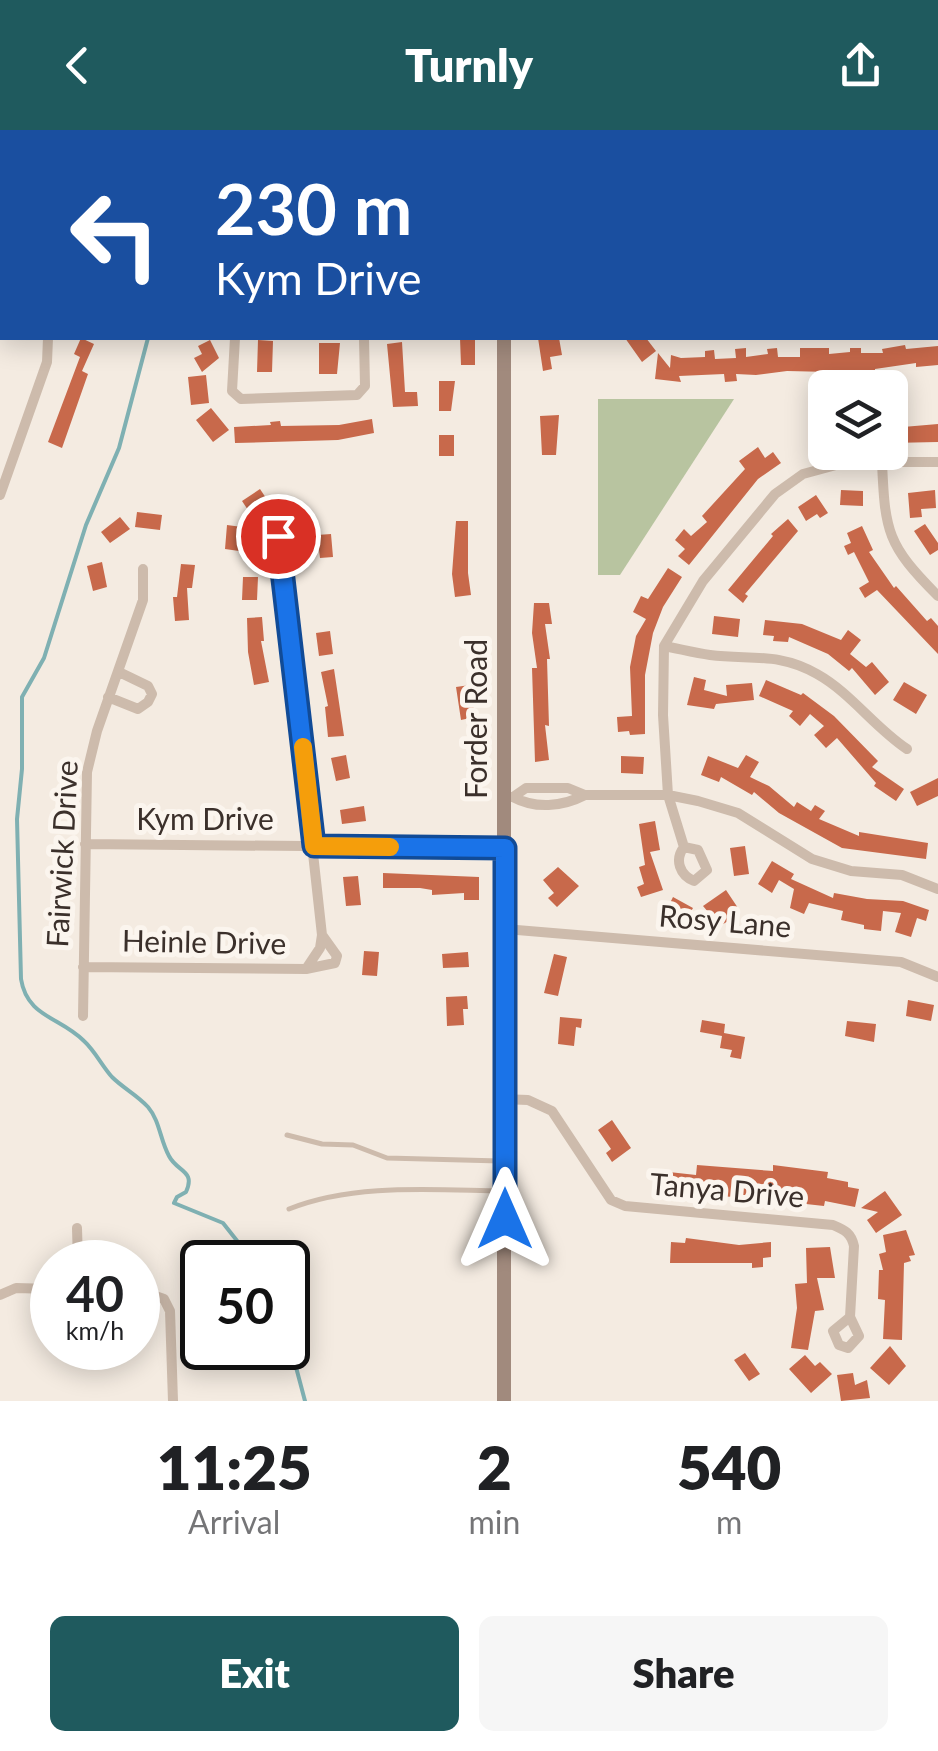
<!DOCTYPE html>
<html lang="en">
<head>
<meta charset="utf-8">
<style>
  :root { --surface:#fff; --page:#f6f6f6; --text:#202124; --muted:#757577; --accent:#1f5a5e }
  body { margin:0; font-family:Lato,sans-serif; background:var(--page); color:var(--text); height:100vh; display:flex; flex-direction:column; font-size:38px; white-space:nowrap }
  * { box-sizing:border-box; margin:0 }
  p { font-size:32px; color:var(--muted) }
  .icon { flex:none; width:55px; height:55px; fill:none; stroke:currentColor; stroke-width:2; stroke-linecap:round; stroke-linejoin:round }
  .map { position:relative; height:1271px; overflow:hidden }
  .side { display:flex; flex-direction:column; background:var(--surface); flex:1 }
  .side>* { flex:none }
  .hud { position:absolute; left:0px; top:0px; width:940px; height:210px; box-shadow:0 5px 25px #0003; background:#1a4fa0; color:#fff; overflow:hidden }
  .controls { position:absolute; left:808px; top:240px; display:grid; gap:20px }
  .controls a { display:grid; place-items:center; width:100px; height:100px; border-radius:15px; background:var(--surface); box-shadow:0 5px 25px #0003; font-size:50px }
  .speed { position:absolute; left:30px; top:1110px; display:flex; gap:20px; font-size:50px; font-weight:700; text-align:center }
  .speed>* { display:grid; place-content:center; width:130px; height:130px; border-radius:50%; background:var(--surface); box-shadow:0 5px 25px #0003; line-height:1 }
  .speed small { font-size:25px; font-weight:400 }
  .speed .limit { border:5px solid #111; border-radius:15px; background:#fff; color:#111 }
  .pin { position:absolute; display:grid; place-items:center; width:85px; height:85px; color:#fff; margin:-42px; border:5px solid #fff; border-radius:50%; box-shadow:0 2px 10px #0007 }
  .me { position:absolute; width:110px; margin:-55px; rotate:0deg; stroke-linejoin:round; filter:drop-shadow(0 0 8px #0008) }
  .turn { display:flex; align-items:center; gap:35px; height:210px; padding:0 50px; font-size:45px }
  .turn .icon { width:130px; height:130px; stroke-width:2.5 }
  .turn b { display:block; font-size:70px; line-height:85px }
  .eta { display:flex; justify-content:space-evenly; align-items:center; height:170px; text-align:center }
  .eta b { font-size:60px; font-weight:800; line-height:70px }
  .cta { display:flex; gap:20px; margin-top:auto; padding:20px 50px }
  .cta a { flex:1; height:115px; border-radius:15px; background:var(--accent); color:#fff; font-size:40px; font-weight:800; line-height:115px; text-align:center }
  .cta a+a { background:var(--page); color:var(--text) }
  header { display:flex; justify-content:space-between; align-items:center; height:130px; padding:0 50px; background:var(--accent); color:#fff; font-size:45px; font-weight:800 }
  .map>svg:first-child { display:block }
</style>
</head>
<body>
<header><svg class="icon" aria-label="back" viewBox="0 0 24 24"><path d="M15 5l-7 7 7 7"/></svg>Turnly<svg class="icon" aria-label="share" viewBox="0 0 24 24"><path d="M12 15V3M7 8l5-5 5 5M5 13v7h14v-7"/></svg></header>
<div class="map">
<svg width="938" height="1271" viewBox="0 0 938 1271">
  <rect width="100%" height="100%" fill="#f4ebe1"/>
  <path fill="#b8c4a0" d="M 598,269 L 734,269 L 620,445 L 598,445 Z"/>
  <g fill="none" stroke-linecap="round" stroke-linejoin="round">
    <path stroke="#7fb0b2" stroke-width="4" d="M 148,208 L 119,318 L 86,395 L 44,528 L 22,567 L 22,639 L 17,689 L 21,849 C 27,887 60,887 84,911 C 95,921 102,936 112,947 C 123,958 137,965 148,977 C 160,991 160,1010 169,1026 C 177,1042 196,1040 186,1062 L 177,1067 L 174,1073 L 223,1093 L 238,1112 L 243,1132
      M 288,1207 L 305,1271"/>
  </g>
  <path fill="#c8694b" d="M 81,208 L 94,214 L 82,241 L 88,244 L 62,318 L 48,312 L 80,227 L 74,224 Z
    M 460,208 L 475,208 L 475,235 L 461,235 Z
    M 538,208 L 559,208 L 562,225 L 550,227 L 552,239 L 543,241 Z
    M 625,208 L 646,208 L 656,221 L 642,232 Z
    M 210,210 L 219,228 L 202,242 L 194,228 L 202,224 L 198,216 Z
    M 258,210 L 273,211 L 272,242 L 257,242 Z
    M 402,212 L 405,262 L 417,262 L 418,276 L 393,277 L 387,214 Z
    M 319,213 L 340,213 L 337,244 L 319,244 Z
    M 905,215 L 906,219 L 938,216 L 938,235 L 916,237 L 916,233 L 875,239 L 875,243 L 844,242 L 844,246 L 831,247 L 830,242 L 787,241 L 756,245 L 736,244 L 737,251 L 725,252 L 724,244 L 679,246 L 681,252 L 655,249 L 658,223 L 670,238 L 671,225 L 681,228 L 705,227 L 705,221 L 714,220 L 715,229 L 736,228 L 735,219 L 746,218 L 746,227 L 768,224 L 767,219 L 777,218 L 778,227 L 800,227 L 800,218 L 829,218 L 829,224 L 850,222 L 850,218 L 861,218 L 861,223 L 883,223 L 882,219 Z
    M 206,245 L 209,273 L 191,275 L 188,247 Z
    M 439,251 L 455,251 L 451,281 L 439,281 Z
    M 211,278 L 229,300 L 213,312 L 196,290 Z
    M 559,285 L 556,325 L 542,325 L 540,286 Z
    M 372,289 L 374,303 L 338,310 L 235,313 L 234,297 L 271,295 L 270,292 L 280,291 L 281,296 L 339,295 Z
    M 903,294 L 903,297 L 938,294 L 938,312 L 890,313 L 890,295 Z
    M 439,305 L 454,305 L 454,326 L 439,326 Z
    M 758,317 L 765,328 L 773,322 L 781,333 L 758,349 L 689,435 L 678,426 L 685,419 L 675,410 L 684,399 L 691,406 L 707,392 L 702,386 L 745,339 L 739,331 Z
    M 260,359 L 268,371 L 250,383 L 242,371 Z
    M 841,360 L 863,361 L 863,376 L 840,375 Z
    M 935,360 L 936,378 L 921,379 L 922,387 L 910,388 L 908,363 Z
    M 816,365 L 828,383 L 820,388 L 817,384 L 806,391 L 798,377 Z
    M 137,382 L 162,385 L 160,400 L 135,397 Z
    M 120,387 L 130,399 L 110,413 L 101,402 Z
    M 788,389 L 798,401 L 745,464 L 748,466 L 743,473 L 728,460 L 773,406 L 771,404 Z
    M 456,391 L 468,391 L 468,443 L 471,465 L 455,467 L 452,444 Z
    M 925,394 L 938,413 L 938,420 L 930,425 L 914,401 Z
    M 227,395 L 242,397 L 239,421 L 225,419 Z
    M 862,396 L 873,420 L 869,422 L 894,458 L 896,456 L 927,491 L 931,488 L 938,496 L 938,524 L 877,460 L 865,468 L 859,458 L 869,452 L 854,422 L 848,425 L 844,416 L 851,413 L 847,403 Z
    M 331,404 L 333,427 L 320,428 L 317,405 Z
    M 102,432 L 107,457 L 93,461 L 87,436 Z
    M 181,434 L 195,435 L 192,458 L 187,458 L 189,490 L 175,491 L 173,467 L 177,467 Z
    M 668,438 L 682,447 L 663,477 L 653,503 L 645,545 L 645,604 L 630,605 L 629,601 L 618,602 L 617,587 L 632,586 L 630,537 L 636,506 L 646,489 L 633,482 L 641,466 L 648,469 Z
    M 243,447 L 258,447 L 257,470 L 242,470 Z
    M 534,473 L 549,473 L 552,494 L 545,494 L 550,529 L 547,529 L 549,596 L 545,595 L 549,630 L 535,632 L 532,538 L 537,538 L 532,503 Z
    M 714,486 L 740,489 L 738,507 L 712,504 Z
    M 262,487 L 264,511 L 261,511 L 269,552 L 254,555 L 248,522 L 247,488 Z
    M 765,490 L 802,494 L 841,510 L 848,500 L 861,510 L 850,524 L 866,537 L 872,532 L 889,552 L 875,565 L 852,538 L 849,541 L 828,524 L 789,507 L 788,512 L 773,511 L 774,506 L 763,505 Z
    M 330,501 L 333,524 L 319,526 L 316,503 Z
    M 334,539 L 344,606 L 328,607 L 325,577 L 328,576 L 321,542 Z
    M 694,547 L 706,550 L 704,560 L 727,566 L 726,555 L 752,553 L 754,570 L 716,574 L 714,579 L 687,575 Z
    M 766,550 L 801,565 L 803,563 L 834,586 L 878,631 L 872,637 L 904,659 L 896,671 L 874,656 L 876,653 L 837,608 L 826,618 L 814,605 L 824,596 L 810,584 L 800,596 L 789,586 L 793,581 L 759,566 Z
    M 904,552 L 927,565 L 916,584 L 893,570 Z
    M 470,555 L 475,587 L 461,590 L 456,557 Z
    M 346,625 L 350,648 L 336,651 L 331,628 Z
    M 746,625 L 759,632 L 750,647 L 769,656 L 794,677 L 797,672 L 811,681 L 815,675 L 825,681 L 819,689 L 859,706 L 859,702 L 928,713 L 926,729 L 842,718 L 779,683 L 754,662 L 752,665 L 721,647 L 719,652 L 701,645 L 708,626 L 738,638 Z
    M 621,626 L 644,627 L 643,644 L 621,643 Z
    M 938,648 L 938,666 L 917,676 L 910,662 Z
    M 364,676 L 366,691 L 342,694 L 340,680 Z
    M 655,691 L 660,720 L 650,722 L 663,760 L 641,767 L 637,757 L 644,754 L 639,737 L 645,735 L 639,694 Z
    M 745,716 L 749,744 L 734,746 L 730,718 Z
    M 772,731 L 794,744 L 791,749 L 833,768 L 834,763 L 867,769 L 903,771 L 929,780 L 926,791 L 917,788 L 911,807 L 895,802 L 901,783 L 883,781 L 881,801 L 864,799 L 864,795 L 841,790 L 843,781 L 809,773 L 804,784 L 790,778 L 794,759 L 779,750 L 772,763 L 758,754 Z
    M 558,737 L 579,756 L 557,777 L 548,768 L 554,763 L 543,750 Z
    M 383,743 L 479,747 L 479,770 L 464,770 L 464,763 L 432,765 L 432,760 L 420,758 L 383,758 Z
    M 358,746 L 361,775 L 346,776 L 343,747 Z
    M 726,760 L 738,778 L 730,783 L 733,788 L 720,796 L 703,776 Z
    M 673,767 L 693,778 L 685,792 L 666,781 Z
    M 364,821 L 379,822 L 377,846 L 362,845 Z
    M 468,822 L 469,837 L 443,838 L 442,824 Z
    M 554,824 L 567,827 L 558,866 L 544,863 Z
    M 467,866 L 468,879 L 463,879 L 464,895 L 447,896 L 446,867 Z
    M 908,870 L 934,875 L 931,891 L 906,886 Z
    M 560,887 L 582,889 L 581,898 L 576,897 L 574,916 L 558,914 Z
    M 702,890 L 725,894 L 724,903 L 745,907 L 741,929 L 730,927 L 732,920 L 720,918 L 722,906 L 700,902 Z
    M 847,891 L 876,894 L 874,912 L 845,906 Z
    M 612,990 L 631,1018 L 612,1032 L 606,1023 L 611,1019 L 598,1000 Z
    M 697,1035 L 773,1041 L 773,1035 L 828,1042 L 827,1048 L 848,1052 L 848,1057 L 859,1059 L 855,1077 L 825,1071 L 824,1076 L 806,1074 L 807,1065 L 789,1063 L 789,1068 L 701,1066 L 703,1054 L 684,1052 L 683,1063 L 659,1061 L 660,1041 L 696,1045 Z
    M 885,1061 L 902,1085 L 876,1103 L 867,1090 L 878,1082 L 861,1078 Z
    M 906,1100 L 915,1125 L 909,1126 L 911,1131 L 904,1133 L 902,1210 L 883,1209 L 885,1170 L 878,1169 L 879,1140 L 883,1140 L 879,1124 L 886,1122 L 883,1105 Z
    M 686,1108 L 739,1115 L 771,1112 L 771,1127 L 763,1128 L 763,1137 L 752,1138 L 752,1133 L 670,1133 L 671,1112 L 685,1113 Z
    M 830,1117 L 835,1148 L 817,1148 L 824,1180 L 815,1181 L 808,1220 L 791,1218 L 797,1178 L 795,1154 L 807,1153 L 806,1118 Z
    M 890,1216 L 906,1236 L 889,1255 L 870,1238 Z
    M 745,1223 L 760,1244 L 749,1251 L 734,1230 Z
    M 805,1225 L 815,1236 L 820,1232 L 832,1244 L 811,1263 L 789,1239 Z
    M 853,1243 L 855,1255 L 867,1250 L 870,1268 L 841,1271 L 837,1245 Z"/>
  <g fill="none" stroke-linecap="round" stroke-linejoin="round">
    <path stroke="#cdbbac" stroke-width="5" d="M 287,1005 L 322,1014 L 353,1015 L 387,1028 L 500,1031
      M 289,1079 C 354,1053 433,1060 502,1061"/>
    <path stroke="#cdbbac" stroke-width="10" d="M 235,208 L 232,261 L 241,269 L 357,265 L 365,256 L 364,208
      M 882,332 C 885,402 887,415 938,466
      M 0,365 L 47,232 L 48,208
      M 664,516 C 680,519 695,523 710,525 C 750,530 779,522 817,544 C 851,563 874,597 907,619
      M 108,567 L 138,579 L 148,572 L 152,564 L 148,556 L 119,542
      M 504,667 L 513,667 L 526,658 L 568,658 L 585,665 L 668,665 L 698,671 L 738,683 L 812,729 L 851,741 L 902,745 L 938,759
      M 513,667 C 535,679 562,677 585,665
      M 85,714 L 505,718
      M 684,717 L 698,720 L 707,740 L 694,751 C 680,745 674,730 684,717 L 668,665 L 663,585 L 664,516 L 703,451 L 775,364 L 803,344 L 847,332 L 938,332
      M 504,799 L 901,832 L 938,847
      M 83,837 L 306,839 L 320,818 L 322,805 L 278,406
      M 306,839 L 335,833 L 337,826 L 322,805
      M 83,886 L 87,642 L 97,601 L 143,470 L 143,439
      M 505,969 L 528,970 L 552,981 L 611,1070 L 625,1076 L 833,1095 C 845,1100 851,1103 854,1116 L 850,1187 L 833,1201 L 839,1215 L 848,1218 L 859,1206 L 850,1187
      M 77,1098 L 78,1132
      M 138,1160 L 164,1169 L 170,1181 L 173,1271
      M 0,1165 L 16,1158 L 52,1159"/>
    <path stroke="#a18a7d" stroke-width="14" d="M 505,0 L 505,2
      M 504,1271 L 504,208"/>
    <path stroke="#7d675c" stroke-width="15" d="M 171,2 L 175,0
      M 0,112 L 2,110"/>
  </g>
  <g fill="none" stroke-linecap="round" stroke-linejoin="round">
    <defs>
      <path id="route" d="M 278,406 L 314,716 L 505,718 L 505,1089"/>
    </defs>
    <use href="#route" stroke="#114b97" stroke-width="25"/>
    <use href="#route" stroke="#1a73e8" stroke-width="18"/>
    <path stroke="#f59e0b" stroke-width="18" d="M 303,617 L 314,716 L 390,717"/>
  </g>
  <g text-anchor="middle" stroke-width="10" stroke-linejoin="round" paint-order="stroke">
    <g font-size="30" fill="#3b302b" stroke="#fbf5ee">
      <text transform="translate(477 589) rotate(-90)" y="10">Forder Road</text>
      <text x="205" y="700">Kym Drive</text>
      <text transform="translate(63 724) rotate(-87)" y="10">Fairwick Drive</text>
      <text transform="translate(725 792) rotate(5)" y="10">Rosy Lane</text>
      <text transform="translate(204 813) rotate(1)" y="10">Heinle Drive</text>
      <text transform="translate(727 1061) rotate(5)" y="10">Tanya Drive</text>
    </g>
  </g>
</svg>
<div class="controls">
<a><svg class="icon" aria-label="layers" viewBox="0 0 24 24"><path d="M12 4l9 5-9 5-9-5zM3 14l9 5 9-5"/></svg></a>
</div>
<div class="speed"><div>40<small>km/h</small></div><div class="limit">50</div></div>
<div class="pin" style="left:278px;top:406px;background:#d93025"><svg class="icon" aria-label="arrive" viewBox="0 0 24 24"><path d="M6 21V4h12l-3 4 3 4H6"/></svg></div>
<svg class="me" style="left:505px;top:1089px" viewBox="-20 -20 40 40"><path d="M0-17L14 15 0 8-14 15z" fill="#1a73e8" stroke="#fff" stroke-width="4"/></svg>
<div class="hud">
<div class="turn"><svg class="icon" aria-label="left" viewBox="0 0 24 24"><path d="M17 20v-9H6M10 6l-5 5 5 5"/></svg><div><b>230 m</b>Kym Drive</div></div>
</div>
</div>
<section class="side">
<div class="eta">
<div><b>11:25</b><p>Arrival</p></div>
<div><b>2</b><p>min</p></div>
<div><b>540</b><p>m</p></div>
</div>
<div class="cta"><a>Exit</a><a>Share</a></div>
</section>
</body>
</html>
